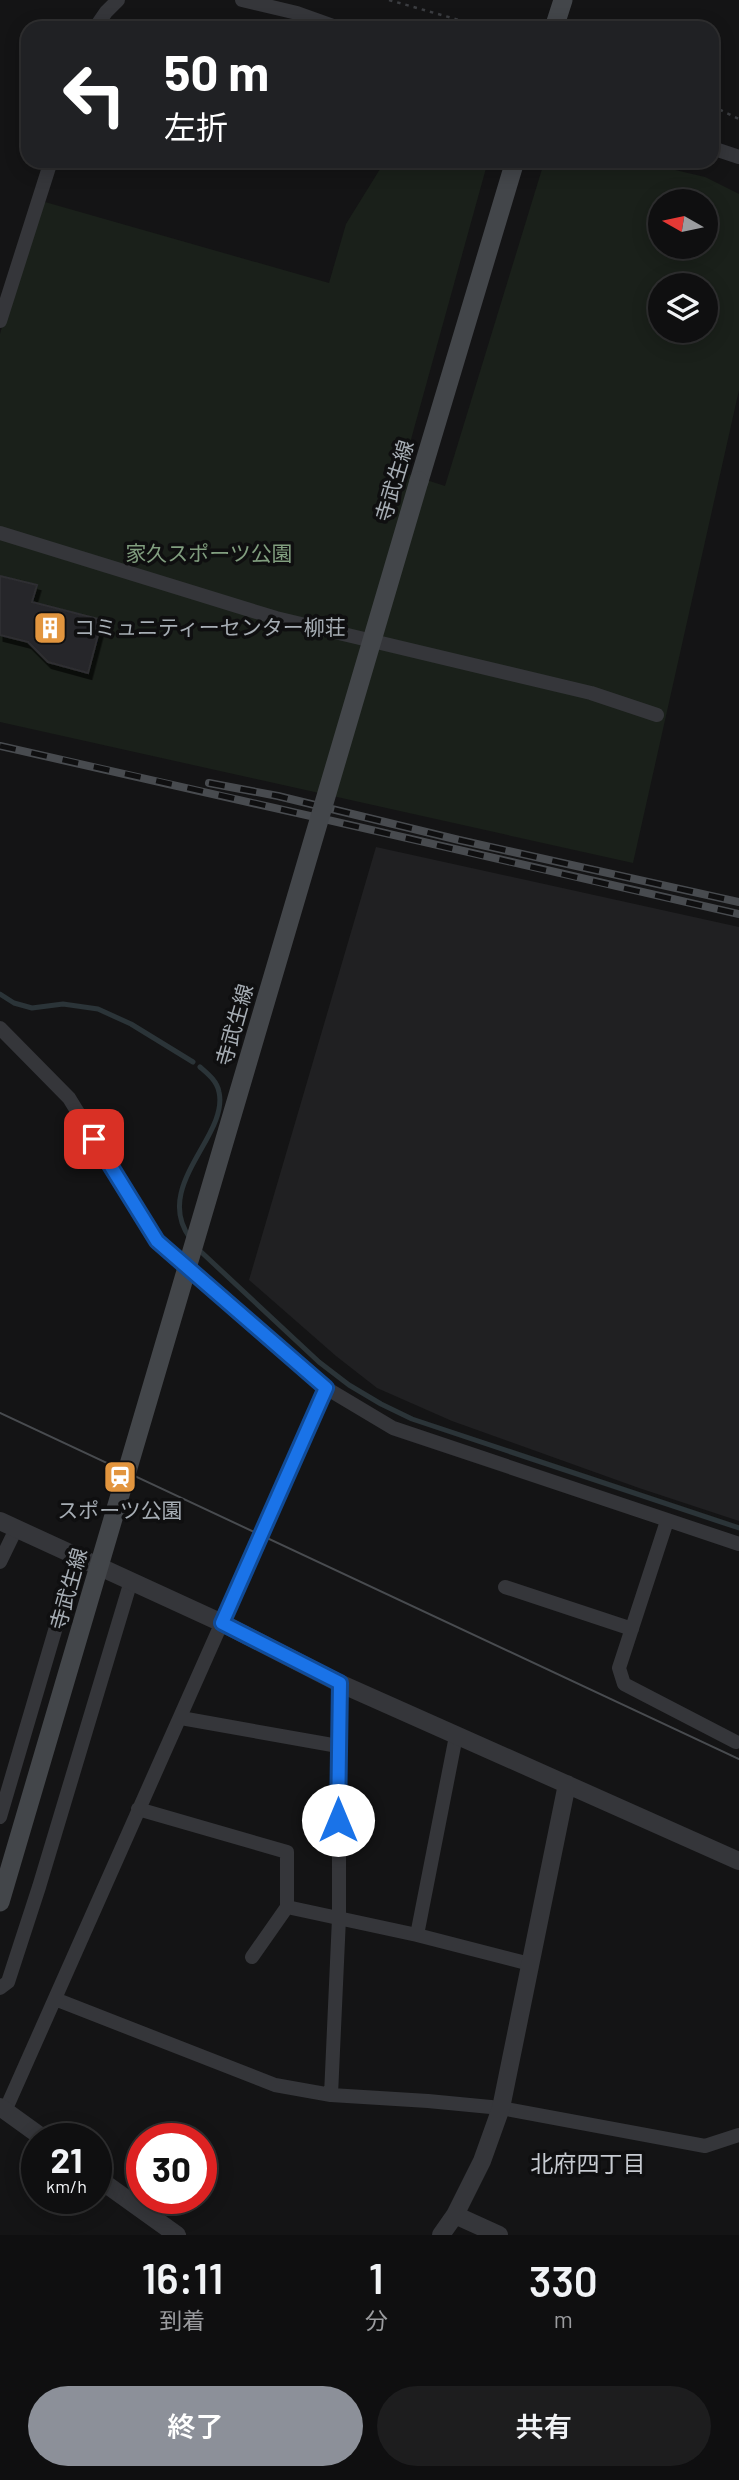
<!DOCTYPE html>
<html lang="ja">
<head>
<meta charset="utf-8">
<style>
  :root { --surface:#0f0f10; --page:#1d1d1e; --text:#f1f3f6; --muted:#9b9c9f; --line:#2f2f30; --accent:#8c9099 }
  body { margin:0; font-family:Barlow,"Noto Sans JP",sans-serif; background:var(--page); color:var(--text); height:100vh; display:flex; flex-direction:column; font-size:26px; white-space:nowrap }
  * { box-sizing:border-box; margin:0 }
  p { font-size:23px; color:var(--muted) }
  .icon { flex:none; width:38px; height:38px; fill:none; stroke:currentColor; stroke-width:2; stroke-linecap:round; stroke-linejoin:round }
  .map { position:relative; height:2235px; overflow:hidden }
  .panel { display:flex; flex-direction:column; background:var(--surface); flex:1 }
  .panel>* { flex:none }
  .banner { position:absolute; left:21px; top:21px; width:698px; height:147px; border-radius:21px; box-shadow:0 4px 18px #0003,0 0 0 2px var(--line); background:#202124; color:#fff; overflow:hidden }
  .needle { width:46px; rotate:279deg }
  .controls { position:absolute; left:648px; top:189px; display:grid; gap:14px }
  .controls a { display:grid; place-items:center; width:70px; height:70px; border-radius:50%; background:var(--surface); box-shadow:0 4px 18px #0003,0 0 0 2px var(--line); font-size:35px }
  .speed { position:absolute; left:21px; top:2123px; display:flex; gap:14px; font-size:35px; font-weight:700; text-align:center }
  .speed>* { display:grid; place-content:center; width:91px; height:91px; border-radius:50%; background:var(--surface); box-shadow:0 4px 18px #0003,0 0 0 2px var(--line); line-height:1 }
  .speed small { font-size:18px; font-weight:400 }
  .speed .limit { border:10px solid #d22; background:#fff; color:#111 }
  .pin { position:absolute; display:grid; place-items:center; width:60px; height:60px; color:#fff; margin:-30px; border-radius:14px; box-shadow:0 4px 10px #0006 }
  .me { position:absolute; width:77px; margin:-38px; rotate:0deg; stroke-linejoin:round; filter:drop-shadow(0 0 5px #0008) }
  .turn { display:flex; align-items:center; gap:24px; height:147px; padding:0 28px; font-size:32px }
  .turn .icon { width:91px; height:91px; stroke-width:2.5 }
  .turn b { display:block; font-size:49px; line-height:60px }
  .eta { display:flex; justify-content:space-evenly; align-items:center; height:119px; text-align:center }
  .eta b { font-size:42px; font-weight:600; line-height:49px }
  .button { display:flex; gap:14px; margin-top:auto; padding:14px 28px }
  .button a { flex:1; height:80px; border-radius:42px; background:var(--accent); color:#fff; font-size:28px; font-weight:600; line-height:80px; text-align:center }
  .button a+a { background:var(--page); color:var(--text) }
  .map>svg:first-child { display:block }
</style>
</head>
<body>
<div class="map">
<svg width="739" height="2235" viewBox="0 0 739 2235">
  <defs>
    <filter id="shadow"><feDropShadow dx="3.5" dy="6" stdDeviation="0" flood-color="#0009"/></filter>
  </defs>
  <rect width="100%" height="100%" fill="#141415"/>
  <path fill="#202022" d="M 376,847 L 739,927 L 739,1521 L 639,1488 L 452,1421 L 377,1388 L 336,1356 L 249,1280 Z"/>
  <path fill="#1a201a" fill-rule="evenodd" d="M 385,161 L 488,161 L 402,472 L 445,486 L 542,169 L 553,167 L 556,161 L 637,161 L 705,177 L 739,194 L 739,390 L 633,863 L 0,722 L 0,334 L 38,200 L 329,283 L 346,224 ZM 660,201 L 705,201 L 705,247 L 660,247 ZM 660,285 L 705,285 L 705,331 L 660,331 Z"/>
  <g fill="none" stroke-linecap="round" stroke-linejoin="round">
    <path stroke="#2b3438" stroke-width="5" d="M 0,994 L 14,1003 L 32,1008 L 63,1004 L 98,1009 L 131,1024 L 193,1062
      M 190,1238 C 152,1186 229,1136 219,1092 C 217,1081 208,1074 200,1067
      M 198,1249 L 319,1362 L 349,1385 L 381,1404 L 412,1419 L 739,1528"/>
  </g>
  <path fill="#272729" stroke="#2e2e31" stroke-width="2" filter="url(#shadow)" d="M 0,576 L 37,585 L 32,602 L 102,620 L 88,673 L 48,662 L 28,642 L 0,635 Z"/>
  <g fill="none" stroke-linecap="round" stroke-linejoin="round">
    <path stroke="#3b3d41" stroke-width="2.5" stroke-dasharray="3.5 5" stroke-linecap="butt" d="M 389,0 L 487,28
      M 712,106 L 739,119"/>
    <path stroke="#35363a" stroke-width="14" d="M 242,0 L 297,13 L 339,28
      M 95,28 L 106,12 L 118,0
      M 712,148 L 739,157
      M 0,321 L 51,161
      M 0,533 L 276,618 L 591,693 L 657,715
      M 0,1028 L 69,1098 L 157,1241 L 326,1388 L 393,1428 L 739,1544
      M 667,1521 L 619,1668 L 624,1684 L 736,1742
      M 0,1562 L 16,1529
      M 505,1587 L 632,1629
      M 181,1718 L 338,1746
      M 138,1809 L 287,1852 L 287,1907 L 252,1957
      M 0,1817 L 77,1556
      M 287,1907 L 417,1935 L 530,1964
      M 417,1935 L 456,1736
      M 0,1988 L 8,1982 L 39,1887 L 131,1581
      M 55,1999 L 275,2085 L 331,2095 L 428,2101 L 501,2108 L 705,2146 L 739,2135
      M 331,2095 L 339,1918 L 339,1683
      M 5,2111 L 326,1388"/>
    <path stroke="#35363a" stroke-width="18" d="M 0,1521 L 222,1623 L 339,1683 L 739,1861
      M 0,2107 L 43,2138
      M 96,2177 L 177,2235
      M 455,2215 L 499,2235
      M 441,2235 L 455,2215 L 482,2161 L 501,2108 L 567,1784"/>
    <path stroke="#43464a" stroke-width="19" d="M 554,28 L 563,0
      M 419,481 L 515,161"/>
    <path stroke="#484b4f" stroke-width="2" d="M 0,1413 L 739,1759"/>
    <defs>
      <path id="rail" d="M 0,746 C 247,800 492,859 739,914
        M 209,783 L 278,796 L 459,840 L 739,902"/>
    </defs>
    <use href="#rail" stroke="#484b4f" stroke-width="8"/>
    <use href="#rail" stroke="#0f0f10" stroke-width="5" stroke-dasharray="16" stroke-linecap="butt"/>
    <path stroke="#43464a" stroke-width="19" d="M 0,1902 L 419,481"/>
  </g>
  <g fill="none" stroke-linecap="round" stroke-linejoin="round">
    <defs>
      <path id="route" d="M 94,1139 L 157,1241 L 326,1388 L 222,1623 L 340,1683 L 338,1820"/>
    </defs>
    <use href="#route" stroke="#114b97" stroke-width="18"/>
    <use href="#route" stroke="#1a73e8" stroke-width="12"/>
  </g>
  <defs>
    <symbol id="building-square" viewBox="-11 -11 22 22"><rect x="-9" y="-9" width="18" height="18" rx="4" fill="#e2953e" stroke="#0f0f10"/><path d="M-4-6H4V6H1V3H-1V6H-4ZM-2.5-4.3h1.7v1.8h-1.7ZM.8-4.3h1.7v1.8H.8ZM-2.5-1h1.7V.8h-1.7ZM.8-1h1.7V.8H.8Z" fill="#fff"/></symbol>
    <symbol id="station-square" viewBox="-11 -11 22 22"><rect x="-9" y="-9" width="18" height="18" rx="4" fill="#e2953e" stroke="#0f0f10"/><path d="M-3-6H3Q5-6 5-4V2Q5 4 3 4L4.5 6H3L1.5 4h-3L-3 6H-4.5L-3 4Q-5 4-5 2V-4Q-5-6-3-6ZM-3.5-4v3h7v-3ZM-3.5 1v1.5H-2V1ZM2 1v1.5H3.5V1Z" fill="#fff"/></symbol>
  </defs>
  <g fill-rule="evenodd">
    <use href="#building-square" x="31" y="609" width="38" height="38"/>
    <use href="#station-square" x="101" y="1458" width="38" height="38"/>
  </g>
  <g text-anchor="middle" stroke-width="7" stroke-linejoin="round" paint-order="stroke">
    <g font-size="21" fill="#a6adb4" stroke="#0f0f10">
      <text transform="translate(395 481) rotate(-73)" y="7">寺武生線</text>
      <text transform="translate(235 1025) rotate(-74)" y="7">寺武生線</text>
      <text transform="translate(69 1589) rotate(-74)" y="7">寺武生線</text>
    </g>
    <g font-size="21" fill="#819e7f" stroke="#0f0f10">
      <text x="209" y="561">家久スポーツ公園</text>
    </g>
    <g font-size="21" fill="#a6adb4" stroke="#0f0f10" text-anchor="start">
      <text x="74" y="635">コミュニティーセンター柳荘</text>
      <text x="120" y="1518" text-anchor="middle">スポーツ公園</text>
    </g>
    <g font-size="23" fill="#c7cbd1" stroke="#0f0f10">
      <text x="588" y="2172">北府四丁目</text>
    </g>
  </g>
</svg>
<div class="controls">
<a><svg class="needle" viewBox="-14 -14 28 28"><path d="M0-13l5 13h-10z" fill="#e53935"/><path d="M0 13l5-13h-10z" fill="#9b9c9f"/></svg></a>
<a><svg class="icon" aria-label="layers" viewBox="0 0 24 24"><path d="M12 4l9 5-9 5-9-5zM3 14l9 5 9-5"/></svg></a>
</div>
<div class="speed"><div>21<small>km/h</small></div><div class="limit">30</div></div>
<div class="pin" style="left:94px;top:1139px;background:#d93025"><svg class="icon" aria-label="arrive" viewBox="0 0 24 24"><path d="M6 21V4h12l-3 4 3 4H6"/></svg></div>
<svg class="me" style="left:338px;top:1820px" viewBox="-20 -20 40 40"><circle r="19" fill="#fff"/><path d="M0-13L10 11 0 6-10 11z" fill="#1a73e8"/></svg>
<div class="banner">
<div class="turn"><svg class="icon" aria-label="left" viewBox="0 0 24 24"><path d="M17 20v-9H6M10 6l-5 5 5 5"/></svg><div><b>50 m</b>左折</div></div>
</div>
</div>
<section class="panel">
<div class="eta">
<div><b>16:11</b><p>到着</p></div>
<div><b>1</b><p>分</p></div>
<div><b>330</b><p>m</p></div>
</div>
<div class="button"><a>終了</a><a>共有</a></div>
</section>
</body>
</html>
